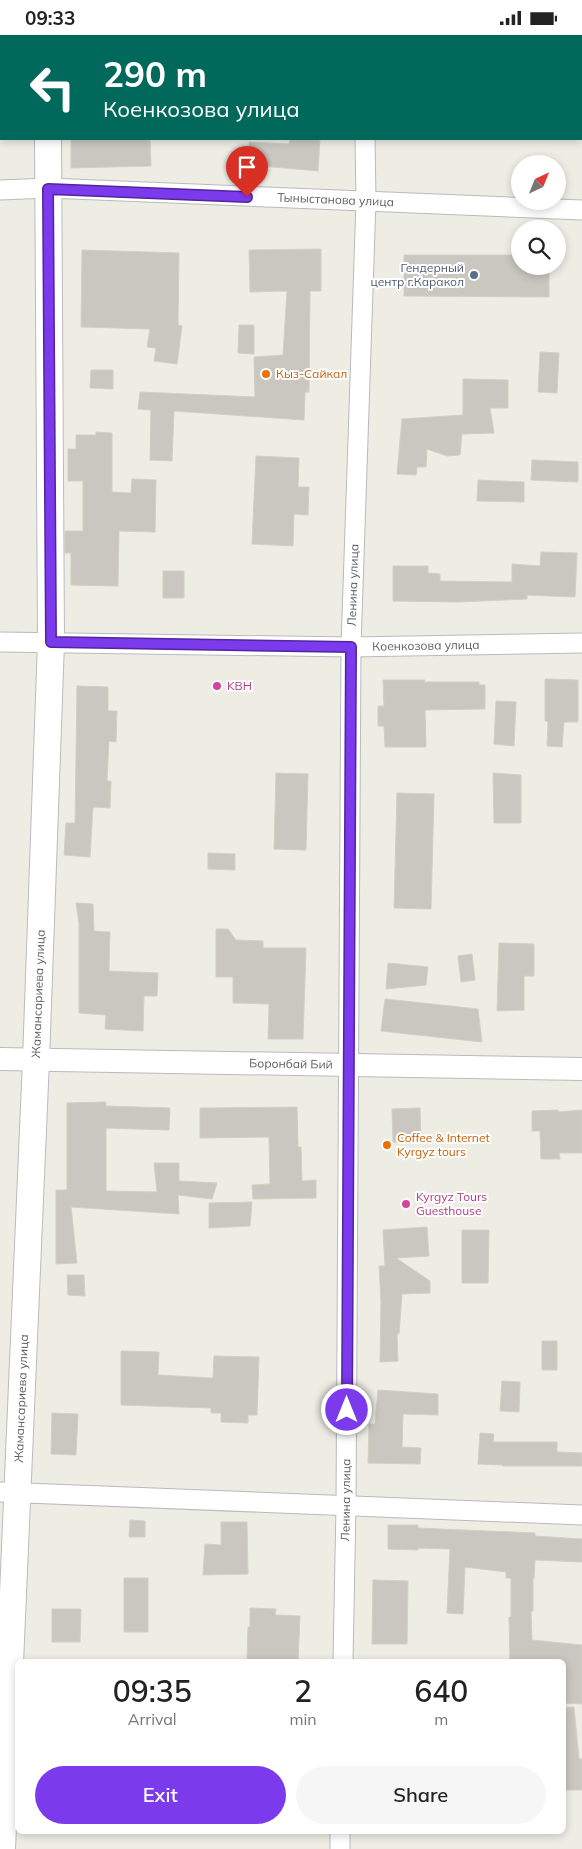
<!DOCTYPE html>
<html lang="en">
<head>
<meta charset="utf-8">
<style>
  :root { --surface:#fff; --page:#f6f6f6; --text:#222; --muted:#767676; --accent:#7c3aed }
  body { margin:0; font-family:Mulish,sans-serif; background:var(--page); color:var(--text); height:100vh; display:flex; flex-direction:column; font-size:19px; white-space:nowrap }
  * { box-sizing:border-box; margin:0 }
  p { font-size:16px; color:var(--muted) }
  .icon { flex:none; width:28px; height:28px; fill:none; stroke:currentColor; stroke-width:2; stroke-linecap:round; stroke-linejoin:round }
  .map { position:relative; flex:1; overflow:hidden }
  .panel { position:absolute; left:15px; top:1624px; width:551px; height:175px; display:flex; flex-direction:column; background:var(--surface); border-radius:8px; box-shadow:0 2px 8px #0003 }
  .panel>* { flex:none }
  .hud { position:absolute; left:0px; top:0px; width:582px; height:105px; box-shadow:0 2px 8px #0003; background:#00695c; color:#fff; overflow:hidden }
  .needle { width:32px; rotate:43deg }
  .controls { position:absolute; left:511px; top:120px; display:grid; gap:10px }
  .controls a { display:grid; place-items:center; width:55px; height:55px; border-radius:50%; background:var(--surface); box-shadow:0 2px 8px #0003; font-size:25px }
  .pin { position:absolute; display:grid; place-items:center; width:42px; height:42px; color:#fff; margin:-51px -21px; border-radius:50% 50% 50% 0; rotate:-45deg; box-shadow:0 0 5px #0007 }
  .pin .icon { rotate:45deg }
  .me { position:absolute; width:55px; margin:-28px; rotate:0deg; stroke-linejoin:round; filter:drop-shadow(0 0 4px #0008) }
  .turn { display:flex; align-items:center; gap:18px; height:105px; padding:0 20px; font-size:22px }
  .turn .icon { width:65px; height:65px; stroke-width:2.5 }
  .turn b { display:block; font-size:35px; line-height:42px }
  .eta { display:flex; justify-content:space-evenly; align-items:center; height:85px; text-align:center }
  .eta b { font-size:30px; font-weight:600; line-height:35px }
  .primary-button { display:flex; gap:10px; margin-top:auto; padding:10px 20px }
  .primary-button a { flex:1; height:58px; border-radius:30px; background:var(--accent); color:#fff; font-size:20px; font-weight:600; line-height:58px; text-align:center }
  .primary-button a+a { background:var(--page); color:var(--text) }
  .status { display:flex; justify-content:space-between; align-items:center; height:35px; padding:0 25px; background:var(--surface); direction:ltr }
  .status svg { height:14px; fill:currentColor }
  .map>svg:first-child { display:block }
</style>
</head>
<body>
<div class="status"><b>09:33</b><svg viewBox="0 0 49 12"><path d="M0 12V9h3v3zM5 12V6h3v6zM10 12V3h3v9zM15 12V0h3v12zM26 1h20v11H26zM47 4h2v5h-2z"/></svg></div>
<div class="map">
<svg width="582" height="1814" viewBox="0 0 582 1814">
  <rect width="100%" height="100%" fill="#edede4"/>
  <path fill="#c9c7c0" stroke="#d2d0c2" d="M 71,104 L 150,104 L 151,131 L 71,133 Z
    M 290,104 L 320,104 L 318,136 L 250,130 L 249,107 L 289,109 Z
    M 321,214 L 321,256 L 310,256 L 309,357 L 305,357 L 304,385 L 174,376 L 172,426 L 150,425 L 151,375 L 138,374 L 140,357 L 255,362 L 254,322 L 283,320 L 287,256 L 250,257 L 249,215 Z
    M 82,215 L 179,218 L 178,290 L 182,291 L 177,329 L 154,326 L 156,313 L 147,312 L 150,294 L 81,292 Z
    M 404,220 L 520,220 L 520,231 L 549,231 L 549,262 L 404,261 Z
    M 239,290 L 254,290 L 254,319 L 238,318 Z
    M 540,317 L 559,318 L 557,358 L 538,357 Z
    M 91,335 L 113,335 L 113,354 L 90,353 Z
    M 463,344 L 508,345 L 508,373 L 490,373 L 494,398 L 462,399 L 460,420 L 447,421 L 427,414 L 426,432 L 417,432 L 416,440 L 397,439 L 402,384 L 463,380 Z
    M 96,397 L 112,398 L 112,457 L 131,458 L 132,444 L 156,445 L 155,497 L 119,496 L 118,551 L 71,550 L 71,518 L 65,518 L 65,496 L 83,496 L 83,446 L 68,446 L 68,414 L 76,414 L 76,400 L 96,400 Z
    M 256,421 L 299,423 L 298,452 L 309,452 L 308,480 L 294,479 L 293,511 L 252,509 Z
    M 532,425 L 578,427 L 578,447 L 531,445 Z
    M 478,445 L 524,447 L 524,467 L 477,466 Z
    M 541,517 L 577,518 L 575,562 L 527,560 L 527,564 L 459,567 L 393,566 L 393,531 L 428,531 L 428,538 L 440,539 L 440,546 L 512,547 L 512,529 L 540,531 Z
    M 163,536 L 184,536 L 184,563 L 163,563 Z
    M 545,644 L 578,645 L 578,687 L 564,687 L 562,712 L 547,711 L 548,687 L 545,686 Z
    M 383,645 L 425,645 L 424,647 L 479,647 L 479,650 L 485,650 L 485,674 L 425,675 L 426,712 L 385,712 L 384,691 L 378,691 L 378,671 L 384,671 Z
    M 77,651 L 108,652 L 108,676 L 117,676 L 116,707 L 109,706 L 107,746 L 111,746 L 110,773 L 93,772 L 90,822 L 64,820 L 66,788 L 75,788 Z
    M 496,666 L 516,667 L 514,711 L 494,709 Z
    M 276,738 L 308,739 L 306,815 L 274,814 Z
    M 493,738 L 521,740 L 521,788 L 494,788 Z
    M 397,758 L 434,759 L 431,874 L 394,873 Z
    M 208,818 L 235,819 L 235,835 L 208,834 Z
    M 76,868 L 93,869 L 94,896 L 110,897 L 109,936 L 158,938 L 157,961 L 144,961 L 143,996 L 105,994 L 106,980 L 79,978 L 79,888 Z
    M 216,894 L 228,894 L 236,905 L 263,906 L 263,913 L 306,913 L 303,1004 L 268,1004 L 269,969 L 233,968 L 233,942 L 216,942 Z
    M 499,908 L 534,909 L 534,941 L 524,941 L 524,975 L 497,976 Z
    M 472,919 L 475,945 L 461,947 L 458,921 Z
    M 388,928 L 428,932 L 426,950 L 386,954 Z
    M 385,964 L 478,974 L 482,1007 L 381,996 Z
    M 106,1067 L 106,1071 L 170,1073 L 169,1095 L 106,1093 L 106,1156 L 157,1157 L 154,1128 L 179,1128 L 179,1146 L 217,1148 L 212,1164 L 178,1160 L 179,1179 L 71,1172 L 77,1228 L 56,1229 L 56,1155 L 67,1155 L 67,1068 Z
    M 297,1072 L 298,1112 L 301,1112 L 302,1146 L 316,1145 L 316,1163 L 253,1164 L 252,1150 L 270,1149 L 269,1102 L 200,1103 L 200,1073 Z
    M 420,1073 L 421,1107 L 393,1107 L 392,1074 Z
    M 558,1075 L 558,1077 L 582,1075 L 582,1118 L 559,1118 L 560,1124 L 541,1124 L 540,1096 L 532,1096 L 532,1076 Z
    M 252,1167 L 250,1191 L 209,1193 L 209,1168 Z
    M 427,1192 L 429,1221 L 396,1223 L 430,1246 L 430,1258 L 402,1259 L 399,1299 L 397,1299 L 398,1326 L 380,1327 L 381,1267 L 379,1231 L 385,1231 L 383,1195 Z
    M 462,1195 L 489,1195 L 488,1248 L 462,1248 Z
    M 67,1240 L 84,1240 L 85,1261 L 68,1260 Z
    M 542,1306 L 557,1306 L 557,1335 L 542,1335 Z
    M 121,1316 L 159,1317 L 158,1340 L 213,1343 L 214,1321 L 259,1322 L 257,1380 L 248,1380 L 248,1388 L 221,1387 L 221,1378 L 211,1378 L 211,1373 L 121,1370 Z
    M 502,1346 L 520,1347 L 519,1377 L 500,1376 Z
    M 378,1355 L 438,1359 L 438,1380 L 403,1379 L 402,1412 L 421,1413 L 420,1429 L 368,1428 L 369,1389 L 375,1389 Z
    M 52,1378 L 78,1379 L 76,1420 L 51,1419 Z
    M 480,1398 L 494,1399 L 493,1407 L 557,1407 L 557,1417 L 582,1418 L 582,1431 L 503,1431 L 503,1430 L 478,1429 Z
    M 130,1485 L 145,1486 L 145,1502 L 129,1502 Z
    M 221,1487 L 247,1487 L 248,1539 L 203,1540 L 205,1509 L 221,1510 Z
    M 388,1490 L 418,1490 L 418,1493 L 535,1498 L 535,1501 L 582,1504 L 582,1527 L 535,1525 L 534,1544 L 533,1544 L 533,1576 L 531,1576 L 532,1605 L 582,1610 L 582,1669 L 564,1668 L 564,1626 L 510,1626 L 509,1582 L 511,1582 L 511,1543 L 506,1543 L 506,1537 L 465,1532 L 463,1579 L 447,1578 L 450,1514 L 418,1513 L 418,1515 L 388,1514 Z
    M 124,1543 L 148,1543 L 148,1597 L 124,1597 Z
    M 373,1545 L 408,1546 L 407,1609 L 372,1609 Z
    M 250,1573 L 276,1574 L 275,1580 L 300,1581 L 298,1625 L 274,1624 L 274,1626 L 247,1626 L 248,1592 L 250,1592 Z
    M 52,1574 L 81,1574 L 80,1607 L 52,1607 Z
    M 574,1672 L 579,1724 L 582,1724 L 582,1755 L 564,1755 L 564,1673 Z"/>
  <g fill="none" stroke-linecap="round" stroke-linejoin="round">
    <defs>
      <g id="minor">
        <path d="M 363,0 L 363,1"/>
        <path id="s1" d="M 0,155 L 48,153 L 582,175"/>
        <path id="s2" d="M 0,607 L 351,612 L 582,608"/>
        <path d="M 0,1457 L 582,1480"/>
        <path id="s3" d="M 343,1626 L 346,1471 L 351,612 L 366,166 L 365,104"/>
        <path d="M 340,1814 L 340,1796"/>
      </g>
      <g id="tertiary">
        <path id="s4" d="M 0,1024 L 582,1034"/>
      </g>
      <g id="secondary">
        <path d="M 47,0 L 47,1"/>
        <path id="s5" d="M 2,1814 L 36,1025 L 51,607 L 48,104"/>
      </g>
    </defs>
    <use href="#minor" stroke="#b9babf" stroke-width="21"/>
    <use href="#tertiary" stroke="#b9babf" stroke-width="24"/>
    <use href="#secondary" stroke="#b9bbc1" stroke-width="28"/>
    <use href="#minor" stroke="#fff" stroke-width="19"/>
    <use href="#tertiary" stroke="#fff" stroke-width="22"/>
    <use href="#secondary" stroke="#fff" stroke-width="26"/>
  </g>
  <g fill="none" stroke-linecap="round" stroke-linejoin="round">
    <defs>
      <path id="route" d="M 247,162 L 48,154 L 51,607 L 351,612 L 347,1375"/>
    </defs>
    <use href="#route" stroke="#51269a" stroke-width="12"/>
    <use href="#route" stroke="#7c3aed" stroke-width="9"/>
  </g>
  <circle fill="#5c6f8a" stroke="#fff" stroke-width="2" cx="474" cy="240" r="5"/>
  <g fill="#e8710a" stroke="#fff" stroke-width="2">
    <circle cx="266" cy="339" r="5"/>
    <circle cx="387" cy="1110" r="5"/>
  </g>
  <g fill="#d1479c" stroke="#fff" stroke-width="2">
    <circle cx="217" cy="651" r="5"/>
    <circle cx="406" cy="1169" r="5"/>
  </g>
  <g text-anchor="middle" stroke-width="4" stroke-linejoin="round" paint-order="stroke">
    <g font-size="12" fill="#5c5e63" stroke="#fff">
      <text dy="4" stroke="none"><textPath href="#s1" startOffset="336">Тыныстанова улица</textPath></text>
      <text dy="4" stroke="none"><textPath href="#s3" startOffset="1076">Ленина улица</textPath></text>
      <text dy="4" stroke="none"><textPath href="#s2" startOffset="426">Коенкозова улица</textPath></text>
      <text dy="4" stroke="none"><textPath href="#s5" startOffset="856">Жамансариева улица</textPath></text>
      <text dy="4" stroke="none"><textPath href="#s4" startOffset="291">Боронбай Бий</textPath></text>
      <text dy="4" stroke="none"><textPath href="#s5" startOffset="451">Жамансариева улица</textPath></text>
      <text dy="4" stroke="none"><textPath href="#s3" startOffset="161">Ленина улица</textPath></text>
    </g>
    <g font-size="12" fill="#4e5e75" stroke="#fff" text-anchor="end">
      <text x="464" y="237">Гендерный<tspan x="464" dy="14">центр г.Каракол</tspan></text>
    </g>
    <g font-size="12" fill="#c56008" stroke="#fff" text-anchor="start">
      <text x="276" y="343">Кыз-Сайкал</text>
      <text x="397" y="1107">Coffee &amp; Internet<tspan x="397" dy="14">Kyrgyz tours</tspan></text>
    </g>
    <g font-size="12" fill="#b23c85" stroke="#fff" text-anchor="start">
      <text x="227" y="655">KBH</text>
      <text x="416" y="1166">Kyrgyz Tours<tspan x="416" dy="14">Guesthouse</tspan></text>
    </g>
  </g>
</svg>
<div class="controls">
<a><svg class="needle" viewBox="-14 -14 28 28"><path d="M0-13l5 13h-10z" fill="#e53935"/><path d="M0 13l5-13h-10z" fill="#767676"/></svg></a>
<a><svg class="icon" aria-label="search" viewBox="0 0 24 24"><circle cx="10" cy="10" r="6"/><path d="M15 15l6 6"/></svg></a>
</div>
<div class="pin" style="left:247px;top:162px;background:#d93025"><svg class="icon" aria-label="arrive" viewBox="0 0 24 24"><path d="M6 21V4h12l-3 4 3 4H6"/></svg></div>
<svg class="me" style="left:347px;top:1375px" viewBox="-20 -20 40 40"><circle r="17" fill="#7c3aed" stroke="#fff" stroke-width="3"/><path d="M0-11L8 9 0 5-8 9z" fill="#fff"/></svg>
<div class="hud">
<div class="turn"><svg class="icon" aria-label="left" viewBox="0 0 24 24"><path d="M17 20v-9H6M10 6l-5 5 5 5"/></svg><div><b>290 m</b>Коенкозова улица</div></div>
</div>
<section class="panel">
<div class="eta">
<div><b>09:35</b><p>Arrival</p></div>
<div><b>2</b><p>min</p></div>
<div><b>640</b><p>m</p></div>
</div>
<div class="primary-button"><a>Exit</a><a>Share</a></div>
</section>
</div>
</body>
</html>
